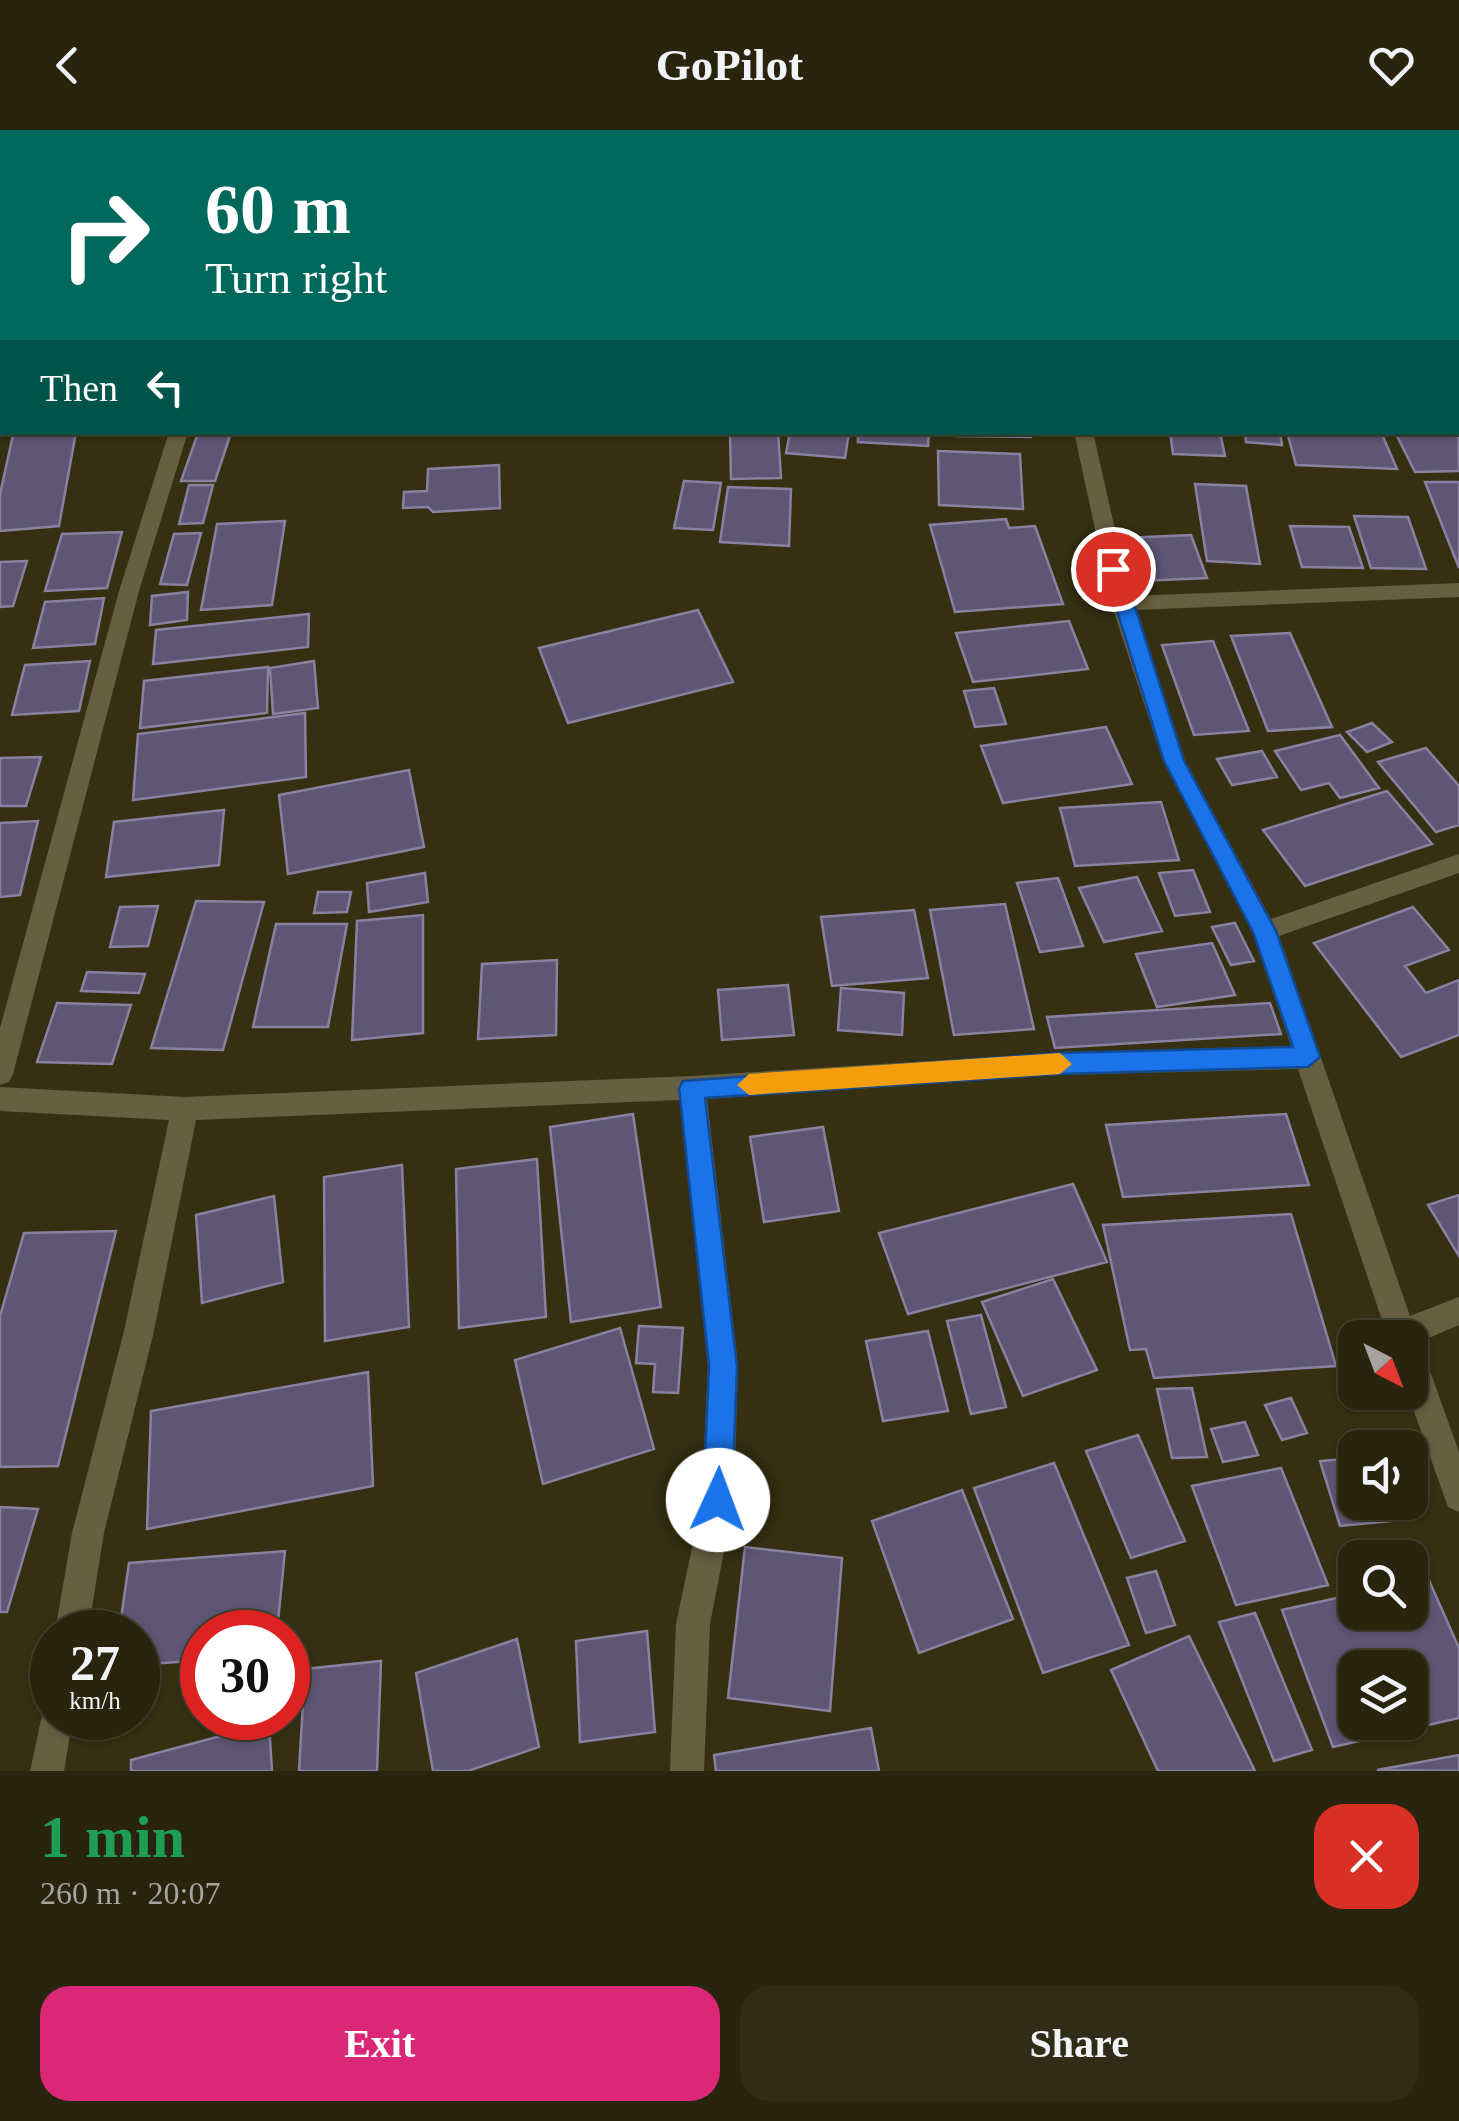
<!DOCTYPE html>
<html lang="en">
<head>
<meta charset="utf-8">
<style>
  :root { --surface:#28240e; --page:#302c17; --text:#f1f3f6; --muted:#a5a49e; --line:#44412e; --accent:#db2777 }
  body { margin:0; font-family:Georgia,serif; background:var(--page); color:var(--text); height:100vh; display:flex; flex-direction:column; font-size:38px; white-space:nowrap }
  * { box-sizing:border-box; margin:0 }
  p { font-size:32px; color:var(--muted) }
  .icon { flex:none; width:55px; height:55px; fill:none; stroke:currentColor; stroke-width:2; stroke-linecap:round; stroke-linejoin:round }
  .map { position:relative; height:1641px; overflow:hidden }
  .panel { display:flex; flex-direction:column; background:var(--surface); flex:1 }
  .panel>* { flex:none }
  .banner { position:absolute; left:0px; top:0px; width:1460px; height:305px; box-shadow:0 2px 8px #0004,0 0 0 2px var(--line); background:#00695c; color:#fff; overflow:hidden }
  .needle { width:65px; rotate:138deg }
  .fabs { position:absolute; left:1338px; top:1190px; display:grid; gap:20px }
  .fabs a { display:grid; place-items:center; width:90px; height:90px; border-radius:20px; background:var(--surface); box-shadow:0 2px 8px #0004,0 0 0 2px var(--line); font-size:50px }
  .speed { position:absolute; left:30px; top:1480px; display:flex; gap:20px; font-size:50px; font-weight:700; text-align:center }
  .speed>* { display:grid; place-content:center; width:130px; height:130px; border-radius:50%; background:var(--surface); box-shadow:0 2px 8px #0004,0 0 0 2px var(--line); line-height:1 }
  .speed small { font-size:25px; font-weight:400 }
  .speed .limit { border:15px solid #d22; background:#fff; color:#111 }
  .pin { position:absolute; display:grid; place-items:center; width:85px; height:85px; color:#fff; margin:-42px; border:5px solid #fff; border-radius:50%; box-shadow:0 2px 10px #0007 }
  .me { position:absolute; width:110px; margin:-55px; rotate:2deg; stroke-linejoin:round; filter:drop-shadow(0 0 8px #0008) }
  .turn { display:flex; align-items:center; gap:35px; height:210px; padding:0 40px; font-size:45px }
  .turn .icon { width:130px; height:130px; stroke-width:2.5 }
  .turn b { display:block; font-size:70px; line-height:85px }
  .then { display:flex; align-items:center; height:95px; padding:0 40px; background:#0003; gap:20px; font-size:38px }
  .round { display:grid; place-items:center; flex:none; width:105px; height:105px; border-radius:30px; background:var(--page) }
  .headline { display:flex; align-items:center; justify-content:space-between; height:170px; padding:0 40px }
  h1 { font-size:60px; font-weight:700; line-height:75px; color:#1e9e55 }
  .cta { display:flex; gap:20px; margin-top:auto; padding:20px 40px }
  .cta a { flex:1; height:115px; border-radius:30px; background:var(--accent); color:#fff; font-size:40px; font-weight:700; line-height:115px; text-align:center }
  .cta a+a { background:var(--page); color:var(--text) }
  header { display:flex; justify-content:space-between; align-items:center; height:130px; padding:0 40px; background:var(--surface); font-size:45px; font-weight:700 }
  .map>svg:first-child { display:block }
</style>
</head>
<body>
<header><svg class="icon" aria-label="back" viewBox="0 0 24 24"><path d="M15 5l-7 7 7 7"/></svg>GoPilot<svg class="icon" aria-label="heart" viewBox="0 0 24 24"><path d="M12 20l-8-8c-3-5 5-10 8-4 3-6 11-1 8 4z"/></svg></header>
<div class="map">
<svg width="1459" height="1641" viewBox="0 0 1459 1641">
  <rect width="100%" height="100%" fill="#353012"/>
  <path fill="#5d5674" stroke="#8881a0" stroke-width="2.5" fill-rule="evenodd" d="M 1458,281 L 1459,341 L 1415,342 L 1395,302 L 1458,302 Z
    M 76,302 L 59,396 L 0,401 L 0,364 L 13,305 Z
    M 730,302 L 778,302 L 781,348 L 731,349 Z
    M 790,302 L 849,302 L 845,328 L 786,323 Z
    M 858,302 L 929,302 L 928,316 L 858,312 Z
    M 956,302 L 1031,302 L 1031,307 L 956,306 Z
    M 1170,302 L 1220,302 L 1225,326 L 1173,324 Z
    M 1245,302 L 1280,302 L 1282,315 L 1246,312 Z
    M 1287,302 L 1381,302 L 1397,339 L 1296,335 Z
    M 198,303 L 231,303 L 215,351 L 181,351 Z
    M 938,321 L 1020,324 L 1023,379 L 939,375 Z
    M 499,335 L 500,378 L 433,382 L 428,377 L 403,378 L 404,362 L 427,361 L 428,339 Z
    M 684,351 L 721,353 L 713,400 L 674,398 Z
    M 1425,352 L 1459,352 L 1459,438 Z
    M 1195,354 L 1246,356 L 1260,434 L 1207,431 Z
    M 189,355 L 213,355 L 203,393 L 179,394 Z
    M 728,357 L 791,359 L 789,416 L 720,412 Z
    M 1354,386 L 1408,387 L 1426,439 L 1371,438 Z
    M 1006,389 L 1009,398 L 1035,396 L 1063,474 L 955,482 L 930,395 Z
    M 285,391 L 272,475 L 201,480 L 217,394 Z
    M 1290,396 L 1349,397 L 1363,438 L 1302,437 Z
    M 122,402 L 107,458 L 45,461 L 62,404 Z
    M 201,403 L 187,455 L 160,454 L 174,404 Z
    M 1191,405 L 1207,448 L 1139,451 L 1124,408 Z
    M 27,431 L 13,476 L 0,477 L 0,432 Z
    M 188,462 L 187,490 L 150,495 L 152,466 Z
    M 104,468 L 95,514 L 33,518 L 45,472 Z
    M 698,480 L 733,552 L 568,593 L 539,518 Z
    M 309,484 L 308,517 L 153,534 L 156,500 Z
    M 1069,491 L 1088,539 L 973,552 L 956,503 Z
    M 1290,503 L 1332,597 L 1268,601 L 1231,506 Z
    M 1213,511 L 1249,601 L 1194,605 L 1162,515 Z
    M 90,531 L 79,581 L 12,585 L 25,535 Z
    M 314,531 L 318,578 L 273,584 L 270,538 Z
    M 268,537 L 267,583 L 140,598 L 144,551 Z
    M 994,558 L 1006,594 L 975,597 L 964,561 Z
    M 305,583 L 306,647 L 133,670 L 138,604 Z
    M 1372,593 L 1392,612 L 1367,622 L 1347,602 Z
    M 1106,597 L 1132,654 L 1003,673 L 981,616 Z
    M 1340,605 L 1379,658 L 1340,668 L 1329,653 L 1301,660 L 1275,621 Z
    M 1426,618 L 1459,656 L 1459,695 L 1436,702 L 1378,632 Z
    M 1262,621 L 1277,647 L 1232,655 L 1217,629 Z
    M 41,627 L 26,676 L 0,676 L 0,628 Z
    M 409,640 L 424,717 L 288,744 L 279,665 Z
    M 1387,661 L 1432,714 L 1305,756 L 1263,700 Z
    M 1161,672 L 1179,730 L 1075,736 L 1060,678 Z
    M 224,680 L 219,735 L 106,747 L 114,692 Z
    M 38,691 L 20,765 L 0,767 L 0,693 Z
    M 1193,740 L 1210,782 L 1175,786 L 1159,743 Z
    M 425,743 L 428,772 L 369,782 L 367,753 Z
    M 1137,747 L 1162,801 L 1104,812 L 1079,758 Z
    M 1058,748 L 1083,816 L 1040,822 L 1017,753 Z
    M 318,762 L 351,762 L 347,782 L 314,783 Z
    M 196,771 L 264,772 L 223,920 L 151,918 Z
    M 1005,774 L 1034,899 L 954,905 L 930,780 Z
    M 158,776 L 148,816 L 110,817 L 120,777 Z
    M 1413,777 L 1449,820 L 1405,836 L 1426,863 L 1459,850 L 1459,905 L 1401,927 L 1314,813 Z
    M 914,780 L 928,848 L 832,856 L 821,787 Z
    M 423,785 L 423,903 L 352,910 L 357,791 Z
    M 1235,793 L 1254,831 L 1231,835 L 1212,797 Z
    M 276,794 L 347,794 L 328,897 L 253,897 Z
    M 1212,813 L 1235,865 L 1157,877 L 1136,824 Z
    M 557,830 L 556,905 L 478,909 L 482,834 Z
    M 87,842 L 145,844 L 139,863 L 81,861 Z
    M 788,855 L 794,905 L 722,910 L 718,860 Z
    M 841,858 L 904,863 L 902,905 L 838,900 Z
    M 57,873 L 131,875 L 112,934 L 37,932 Z
    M 1270,873 L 1281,904 L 1055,918 L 1047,887 Z
    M 633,984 L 661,1177 L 571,1192 L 550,997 Z
    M 1286,984 L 1309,1055 L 1123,1067 L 1106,995 Z
    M 823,997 L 839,1081 L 764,1092 L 750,1007 Z
    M 537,1029 L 546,1187 L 459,1198 L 456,1039 Z
    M 402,1035 L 409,1197 L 325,1211 L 324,1047 Z
    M 1073,1054 L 1107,1132 L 908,1184 L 879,1103 Z
    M 1459,1065 L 1459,1126 L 1428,1075 Z
    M 274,1066 L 283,1152 L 202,1173 L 196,1085 Z
    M 1291,1084 L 1336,1236 L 1154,1248 L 1146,1219 L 1130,1220 L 1103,1095 Z
    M 116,1101 L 58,1336 L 0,1337 L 0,1186 L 24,1103 Z
    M 1053,1149 L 1097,1240 L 1023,1266 L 982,1172 Z
    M 981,1185 L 1006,1277 L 971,1284 L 947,1191 Z
    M 639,1196 L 683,1198 L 678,1263 L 653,1262 L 655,1234 L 636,1233 Z
    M 620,1198 L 654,1319 L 543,1354 L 515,1230 Z
    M 928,1201 L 948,1281 L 883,1291 L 866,1211 Z
    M 368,1242 L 373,1356 L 147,1399 L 151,1281 Z
    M 1192,1258 L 1207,1327 L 1172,1328 L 1157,1259 Z
    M 1291,1268 L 1307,1303 L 1282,1310 L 1265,1275 Z
    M 1245,1292 L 1258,1325 L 1223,1332 L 1211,1299 Z
    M 1138,1305 L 1185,1411 L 1131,1428 L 1086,1321 Z
    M 1355,1328 L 1355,1372 L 1408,1372 L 1413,1389 L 1340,1396 L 1320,1331 Z
    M 1054,1333 L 1129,1515 L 1043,1543 L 974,1358 Z
    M 1281,1338 L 1328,1455 L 1236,1475 L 1192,1356 Z
    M 962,1360 L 1013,1489 L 919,1523 L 872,1391 Z
    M 0,1377 L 38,1379 L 7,1482 L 0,1482 Z
    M 745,1417 L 842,1428 L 830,1581 L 728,1568 Z
    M 285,1421 L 277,1502 L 202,1502 L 202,1530 L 138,1535 L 138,1502 L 119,1502 L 129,1433 Z
    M 1156,1441 L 1175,1495 L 1146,1503 L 1127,1448 Z
    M 1428,1448 L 1459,1518 L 1459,1588 L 1333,1617 L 1282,1480 L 1355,1464 L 1355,1482 L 1410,1482 L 1410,1452 ZM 1355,1538 L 1410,1538 L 1410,1592 L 1355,1592 Z
    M 1255,1483 L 1312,1620 L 1274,1631 L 1219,1492 Z
    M 647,1501 L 655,1602 L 580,1612 L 576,1511 Z
    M 1189,1506 L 1255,1641 L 1158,1641 L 1111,1540 Z
    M 517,1509 L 539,1617 L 468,1641 L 433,1641 L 416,1543 Z
    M 381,1531 L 377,1641 L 299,1641 L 305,1539 Z
    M 269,1593 L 272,1641 L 131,1641 L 131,1630 Z
    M 871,1598 L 879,1641 L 716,1641 L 714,1625 Z
    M 1459,1625 L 1459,1641 L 1377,1640 Z"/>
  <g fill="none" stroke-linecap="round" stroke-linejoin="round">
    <path fill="#666041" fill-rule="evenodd" d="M 497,0 L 513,0 L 513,2 L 498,2 Z
      M 1458,236 L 1459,236 L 1459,246 L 1458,246 Z
      M 0,286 L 2,286 L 2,298 L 0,298 Z
      M 169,302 L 188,302 L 139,461 L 13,944 L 9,952 L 0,955 L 0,898 L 119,461 Z
      M 1074,302 L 1093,302 L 1130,466 L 1459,453 L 1459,467 L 1134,480 L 1185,631 L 1271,789 L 1459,724 L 1459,743 L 1279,806 L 1410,1186 L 1459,1167 L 1459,1195 L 1415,1214 L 1425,1227 L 1459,1322 L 1459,1382 L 1448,1377 L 1407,1262 L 1410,1208 L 1388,1208 L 1298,939 L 1058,945 L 707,969 L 738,1236 L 734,1370 L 710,1494 L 704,1641 L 670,1641 L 676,1494 L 702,1370 L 708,1236 L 680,970 L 196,990 L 154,1201 L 104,1403 L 88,1502 L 55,1502 L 72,1403 L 124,1201 L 169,990 L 0,981 L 0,957 L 185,967 L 692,946 L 1058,923 L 1291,916 L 1253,802 L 1163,631 L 1111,473 Z
      M 52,1572 L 52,1588 L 73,1588 L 64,1641 L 30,1641 L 44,1576 Z"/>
  </g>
  <path fill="#1a73e8" stroke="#114b97" stroke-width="2.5" d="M 1113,433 L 1123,439 L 1184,631 L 1276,801 L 1320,927 L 1308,937 L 1058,944 L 705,968 L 737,1236 L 732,1370 L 728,1380 L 718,1384 L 708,1380 L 703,1370 L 709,1236 L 679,958 L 683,951 L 1058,923 L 1293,917 L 1253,802 L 1164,631 L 1104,439 Z"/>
  <path fill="#f59e0b" d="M 1060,923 L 1072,934 L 1060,944 L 749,965 L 737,955 L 749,944 Z"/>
</svg>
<div class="fabs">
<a><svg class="needle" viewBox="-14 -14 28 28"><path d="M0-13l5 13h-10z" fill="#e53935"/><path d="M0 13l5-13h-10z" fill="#a5a49e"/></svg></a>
<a><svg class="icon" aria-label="sound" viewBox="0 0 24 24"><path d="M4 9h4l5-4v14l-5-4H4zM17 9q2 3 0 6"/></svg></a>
<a><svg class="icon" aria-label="search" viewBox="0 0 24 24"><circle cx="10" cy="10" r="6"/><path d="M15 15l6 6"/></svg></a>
<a><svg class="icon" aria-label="layers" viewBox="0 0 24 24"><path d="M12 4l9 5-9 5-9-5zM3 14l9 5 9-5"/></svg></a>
</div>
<div class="speed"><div>27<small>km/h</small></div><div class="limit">30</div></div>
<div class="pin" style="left:1113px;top:439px;background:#d93025"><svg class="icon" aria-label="arrive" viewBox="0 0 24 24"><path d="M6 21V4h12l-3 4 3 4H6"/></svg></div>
<svg class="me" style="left:718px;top:1370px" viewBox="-20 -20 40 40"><circle r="19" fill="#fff"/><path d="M0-13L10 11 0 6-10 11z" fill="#1a73e8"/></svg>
<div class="banner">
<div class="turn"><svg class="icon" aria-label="right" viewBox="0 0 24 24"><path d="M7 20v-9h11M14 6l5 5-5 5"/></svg><div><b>60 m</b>Turn right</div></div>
<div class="then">Then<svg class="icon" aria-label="left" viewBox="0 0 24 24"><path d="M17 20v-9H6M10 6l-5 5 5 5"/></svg></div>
</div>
</div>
<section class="panel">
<div class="headline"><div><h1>1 min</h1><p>260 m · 20:07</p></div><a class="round" style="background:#d93025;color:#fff"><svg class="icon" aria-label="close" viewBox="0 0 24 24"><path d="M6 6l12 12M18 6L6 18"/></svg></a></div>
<div class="cta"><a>Exit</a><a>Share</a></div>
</section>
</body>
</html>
